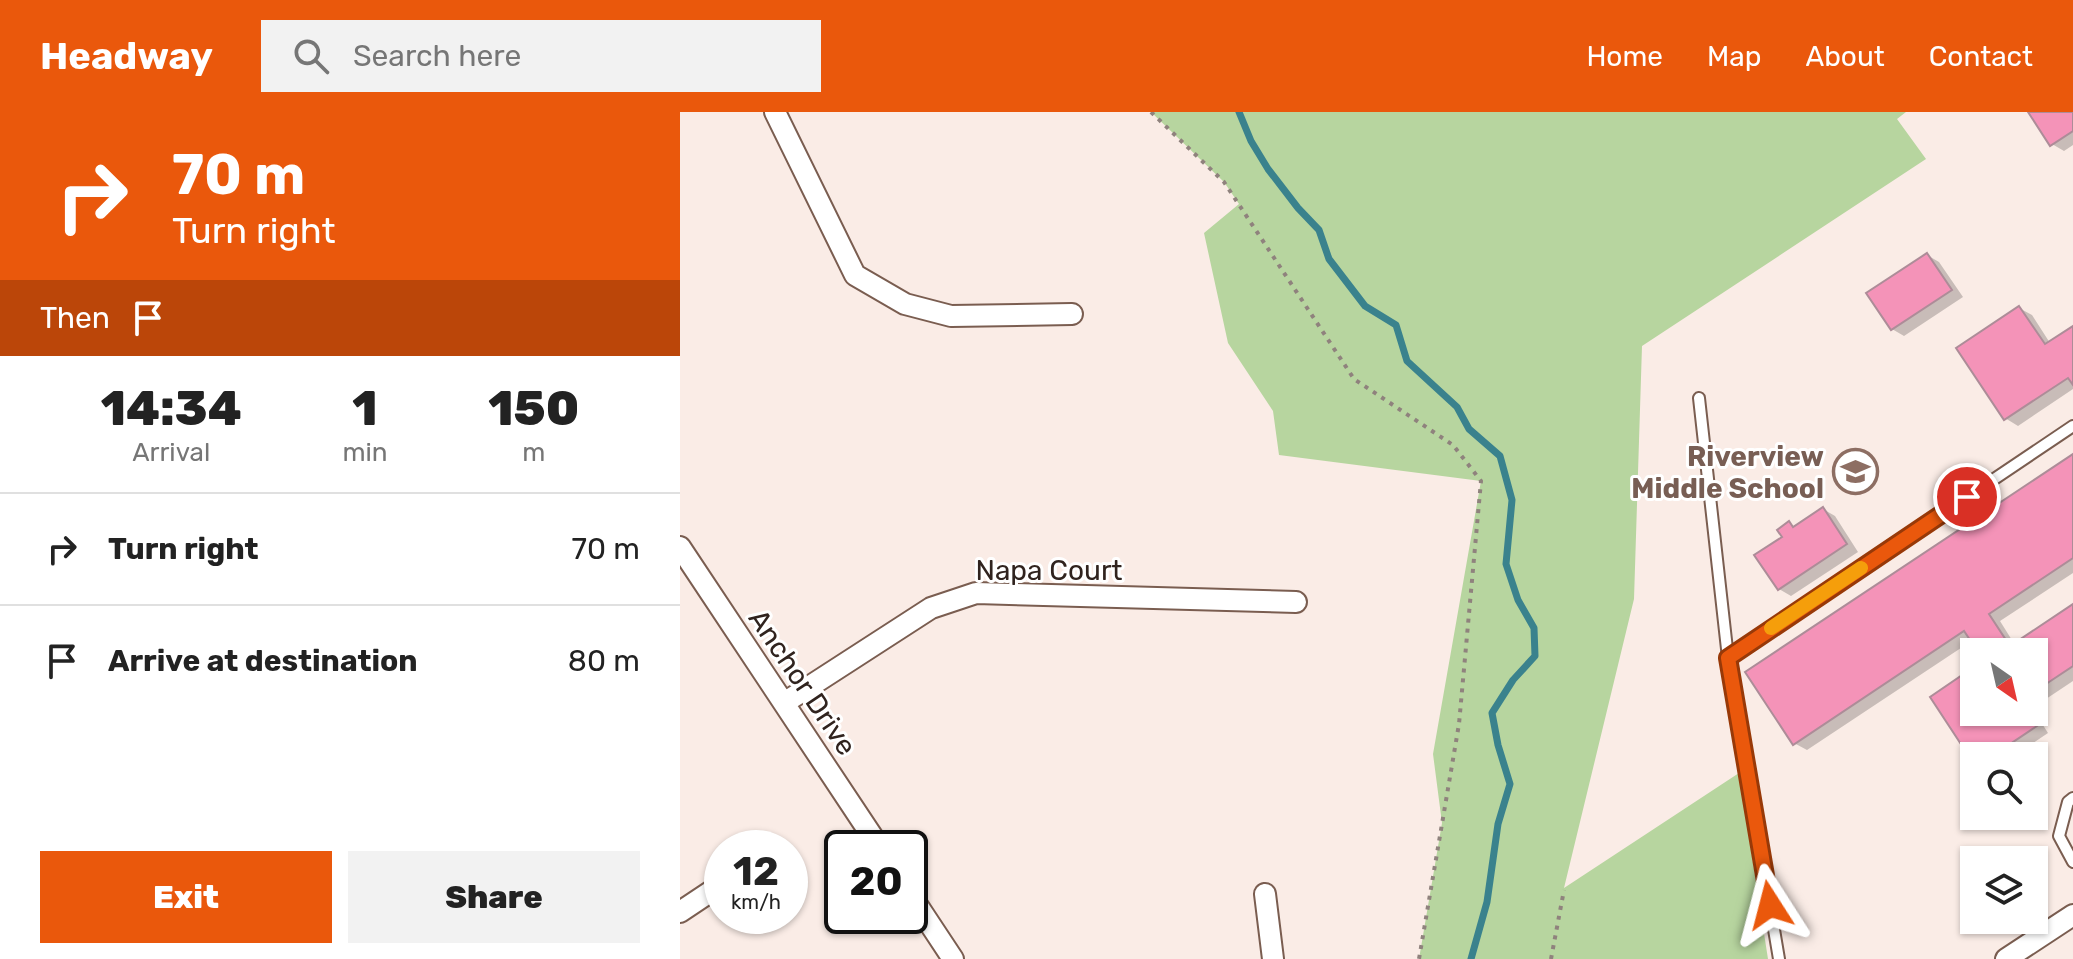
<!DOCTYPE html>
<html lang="en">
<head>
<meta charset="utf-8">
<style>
  :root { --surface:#fff; --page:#f2f2f2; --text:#222; --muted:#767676; --line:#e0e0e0; --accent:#ea580c }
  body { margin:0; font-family:Rubik,sans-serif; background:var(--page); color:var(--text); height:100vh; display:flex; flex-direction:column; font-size:30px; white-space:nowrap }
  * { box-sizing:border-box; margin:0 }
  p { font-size:26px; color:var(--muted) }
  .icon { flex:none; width:44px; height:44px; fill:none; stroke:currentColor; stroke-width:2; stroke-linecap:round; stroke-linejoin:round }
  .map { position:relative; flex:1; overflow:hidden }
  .drawer { display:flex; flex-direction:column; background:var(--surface); width:680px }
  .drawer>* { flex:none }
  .banner { background:#ea580c; color:#fff; overflow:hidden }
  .needle { width:52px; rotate:146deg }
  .controls { position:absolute; left:1280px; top:526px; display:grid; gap:16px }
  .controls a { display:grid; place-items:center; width:88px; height:88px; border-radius:0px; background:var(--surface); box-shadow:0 2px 6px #0004; font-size:40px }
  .speed { position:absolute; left:24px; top:718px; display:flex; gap:16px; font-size:40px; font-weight:700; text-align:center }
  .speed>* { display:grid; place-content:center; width:104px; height:104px; border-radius:50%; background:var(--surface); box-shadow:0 2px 6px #0004; line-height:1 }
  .speed small { font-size:20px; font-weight:400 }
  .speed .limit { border:4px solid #111; border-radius:12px; background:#fff; color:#111 }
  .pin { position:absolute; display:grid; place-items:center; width:68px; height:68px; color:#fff; margin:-34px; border:4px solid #fff; border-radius:50%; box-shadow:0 2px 8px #0007 }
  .me { position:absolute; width:88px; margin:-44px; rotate:351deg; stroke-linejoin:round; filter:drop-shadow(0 0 6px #0008) }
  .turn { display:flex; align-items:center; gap:28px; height:168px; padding:0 40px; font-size:36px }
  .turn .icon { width:104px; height:104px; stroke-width:2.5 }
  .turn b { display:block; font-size:56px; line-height:68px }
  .then { display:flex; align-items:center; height:76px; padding:0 40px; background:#0003; gap:16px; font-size:30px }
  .eta { display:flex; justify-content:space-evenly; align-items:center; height:136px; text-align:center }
  .eta b { font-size:48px; font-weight:800; line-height:56px }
  .button { display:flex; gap:16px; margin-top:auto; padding:16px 40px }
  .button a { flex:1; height:92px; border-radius:0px; background:var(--accent); color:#fff; font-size:32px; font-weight:800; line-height:92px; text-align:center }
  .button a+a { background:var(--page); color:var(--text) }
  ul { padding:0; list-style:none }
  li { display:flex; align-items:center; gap:24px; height:112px; padding:0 40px; border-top:2px solid var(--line) }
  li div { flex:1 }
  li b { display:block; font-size:30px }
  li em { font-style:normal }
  header { display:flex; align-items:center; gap:48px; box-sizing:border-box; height:112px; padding:0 40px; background:var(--accent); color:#fff }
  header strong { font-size:38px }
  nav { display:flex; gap:44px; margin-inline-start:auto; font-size:28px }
  .search { width:560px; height:72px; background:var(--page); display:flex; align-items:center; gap:20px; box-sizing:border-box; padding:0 28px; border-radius:0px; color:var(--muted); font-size:30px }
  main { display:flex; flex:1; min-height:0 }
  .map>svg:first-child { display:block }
</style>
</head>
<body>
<header>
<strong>Headway</strong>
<div class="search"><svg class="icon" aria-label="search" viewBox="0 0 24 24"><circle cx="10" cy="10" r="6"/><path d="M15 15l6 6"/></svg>Search here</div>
<nav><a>Home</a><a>Map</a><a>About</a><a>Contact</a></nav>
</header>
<main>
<section class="drawer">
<div class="banner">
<div class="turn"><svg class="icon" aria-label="right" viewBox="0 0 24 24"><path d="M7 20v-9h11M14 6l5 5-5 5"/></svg><div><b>70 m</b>Turn right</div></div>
<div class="then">Then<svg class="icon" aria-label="arrive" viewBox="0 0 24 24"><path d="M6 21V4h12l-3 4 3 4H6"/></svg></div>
</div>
<div class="eta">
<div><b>14:34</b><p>Arrival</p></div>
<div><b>1</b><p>min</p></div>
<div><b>150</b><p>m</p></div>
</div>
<ul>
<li><svg class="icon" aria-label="right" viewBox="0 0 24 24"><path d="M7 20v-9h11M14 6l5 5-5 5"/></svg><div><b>Turn right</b></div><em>70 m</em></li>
<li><svg class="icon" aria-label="arrive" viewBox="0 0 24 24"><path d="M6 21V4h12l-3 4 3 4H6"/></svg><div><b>Arrive at destination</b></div><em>80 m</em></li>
</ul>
<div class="button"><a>Exit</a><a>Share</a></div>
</section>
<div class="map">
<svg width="1393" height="847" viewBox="0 0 1393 847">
  <rect width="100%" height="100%" fill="#faece6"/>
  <path fill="#b7d59f" d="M 471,0 L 1226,0 L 1217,7 L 1246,47 L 962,234 L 954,487 L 884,776 L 1059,661 L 1088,847 L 739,847 L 762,711 L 753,642 L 801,369 L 599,343 L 593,299 L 548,231 L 524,121 L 559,92 L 544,70 Z"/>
  <path fill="#0003" d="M 1350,0 L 1393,0 L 1393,33 L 1384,39 L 1372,32 Z
    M 1247,143 L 1259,150 L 1283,185 L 1224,224 L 1212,217 Z
    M 1339,196 L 1352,203 L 1370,231 L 1393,216 L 1393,277 L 1338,314 L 1325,306 Z
    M 1393,345 L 1393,461 L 1320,509 L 1335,533 L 1393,494 L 1393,569 L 1354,595 L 1354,540 L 1301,540 L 1293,528 L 1127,638 L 1114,631 Z
    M 1143,397 L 1155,404 L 1178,440 L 1111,484 L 1099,477 L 1104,425 L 1109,412 L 1115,415 Z
    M 1294,557 L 1294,600 L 1354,599 L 1368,621 L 1334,644 L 1294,644 L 1294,648 L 1252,585 Z"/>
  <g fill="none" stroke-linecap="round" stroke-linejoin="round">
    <path stroke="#3a828d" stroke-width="7" d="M 559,0 L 571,29 L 588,57 L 618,96 L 639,118 L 649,147 L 685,194 L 716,213 L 727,249 L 777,295 L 789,317 L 820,344 L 832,388 L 826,452 L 838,488 L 854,516 L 855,544 L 833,568 L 812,601 L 818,633 L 830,672 L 818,712 L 807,790 L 791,847"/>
  </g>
  <path fill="#f493b8" stroke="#ad8c98" stroke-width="2" d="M 1348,0 L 1393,0 L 1393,19 L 1370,34 Z
    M 1247,141 L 1272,178 L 1211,218 L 1186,181 Z
    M 1339,194 L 1365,232 L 1393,214 L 1393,273 L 1388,266 L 1324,308 L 1276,236 Z
    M 1393,342 L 1393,446 L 1309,502 L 1330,534 L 1393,492 L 1393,554 L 1354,580 L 1354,540 L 1298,540 L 1284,519 L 1113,633 L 1065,560 Z
    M 1143,395 L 1167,432 L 1098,478 L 1074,443 L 1102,425 L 1097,418 L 1109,409 L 1113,415 Z
    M 1294,555 L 1294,600 L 1348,600 L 1357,614 L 1312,644 L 1294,644 L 1294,652 L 1250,585 Z"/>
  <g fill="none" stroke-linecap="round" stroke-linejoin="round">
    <defs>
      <path id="lane" d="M 1019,286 L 1048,546 L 1099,847
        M 1048,546 L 1393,314
        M 1393,686 L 1388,690 L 1379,724 L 1393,750"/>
      <path id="street" d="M 95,0 L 175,163 L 225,192 L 271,204 L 392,202
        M 0,435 L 200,736
        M 104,591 L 251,496 L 296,481 L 616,490
        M 230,782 L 273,847
        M 585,782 L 593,847
        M 0,800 L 42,772
        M 1326,847 L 1393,803"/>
    </defs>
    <use href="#lane" stroke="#7a5d50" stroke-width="14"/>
    <use href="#street" stroke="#7a5d50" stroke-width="24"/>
    <path stroke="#8f827d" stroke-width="4" stroke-dasharray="4 6" stroke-linecap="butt" d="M 471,0 L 544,70 L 674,267 L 773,333 L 801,369 L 779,612 L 739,847
      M 871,847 L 884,778"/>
    <use href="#lane" stroke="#fff" stroke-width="10"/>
    <use href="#street" stroke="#fff" stroke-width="20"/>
  </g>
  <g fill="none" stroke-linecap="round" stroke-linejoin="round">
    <defs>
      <path id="route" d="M 1090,793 L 1048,546 L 1287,385"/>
    </defs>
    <use href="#route" stroke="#983908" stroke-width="20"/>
    <use href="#route" stroke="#ea580c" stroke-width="14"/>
    <path stroke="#f59e0b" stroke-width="14" d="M 1091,516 L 1181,456"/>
  </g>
  <defs>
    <symbol id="school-ring" viewBox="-11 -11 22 22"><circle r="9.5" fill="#fff" stroke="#8d6e63" stroke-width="1.5"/><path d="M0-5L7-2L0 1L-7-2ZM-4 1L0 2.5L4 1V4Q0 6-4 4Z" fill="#8d6e63"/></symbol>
  </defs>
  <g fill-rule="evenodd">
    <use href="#school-ring" x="1150" y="334" width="51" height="51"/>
  </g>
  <g text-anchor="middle" stroke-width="6" stroke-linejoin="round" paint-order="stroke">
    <g font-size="28" font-weight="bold" fill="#785e54" stroke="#fff" text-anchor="end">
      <text x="1144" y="354">Riverview<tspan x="1144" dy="32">Middle School</tspan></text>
    </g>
    <g font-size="28" fill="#30231e" stroke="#fff">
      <text x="369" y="468">Napa Court</text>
      <text transform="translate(123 570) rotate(56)" y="10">Anchor Drive</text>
    </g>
  </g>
</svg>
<div class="controls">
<a><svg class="needle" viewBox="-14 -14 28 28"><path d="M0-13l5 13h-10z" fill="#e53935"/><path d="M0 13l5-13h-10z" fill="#767676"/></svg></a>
<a><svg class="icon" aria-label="search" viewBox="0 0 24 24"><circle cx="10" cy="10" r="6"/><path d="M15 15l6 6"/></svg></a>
<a><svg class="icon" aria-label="layers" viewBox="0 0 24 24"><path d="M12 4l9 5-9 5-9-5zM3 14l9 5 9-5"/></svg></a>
</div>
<div class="speed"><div>12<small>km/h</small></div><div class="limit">20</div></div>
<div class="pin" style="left:1287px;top:385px;background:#d93025"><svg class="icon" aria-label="arrive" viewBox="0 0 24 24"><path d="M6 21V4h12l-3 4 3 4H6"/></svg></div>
<svg class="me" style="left:1090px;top:793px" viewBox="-20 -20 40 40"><path d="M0-17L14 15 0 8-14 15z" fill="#ea580c" stroke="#fff" stroke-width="4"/></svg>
</div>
</main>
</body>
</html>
